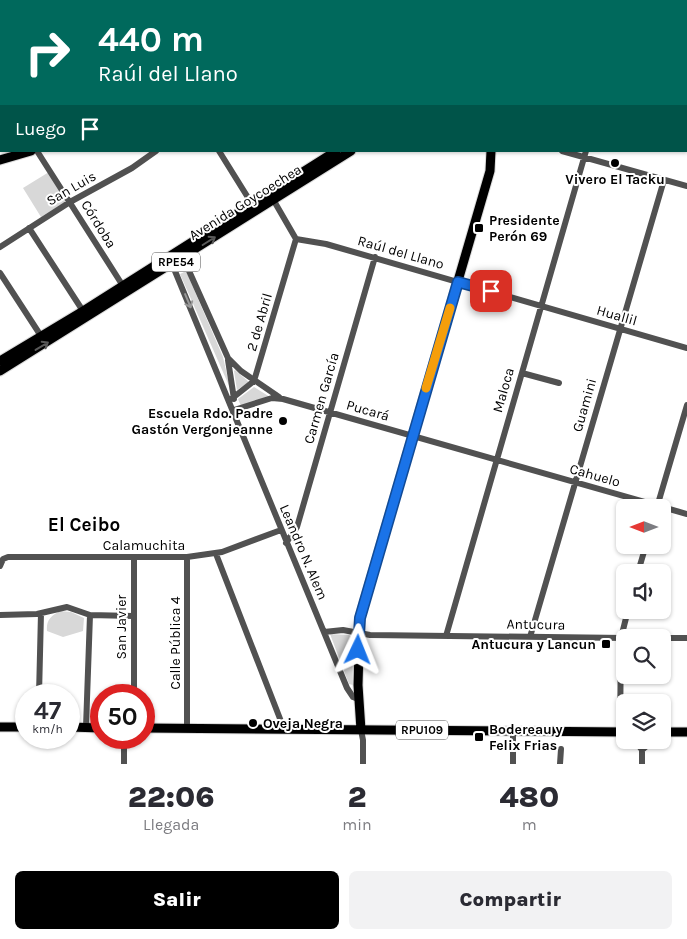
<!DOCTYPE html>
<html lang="es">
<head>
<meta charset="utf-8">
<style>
  :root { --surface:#fff; --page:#f2f2f3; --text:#2b2b33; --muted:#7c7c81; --accent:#000 }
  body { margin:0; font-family:Karla,sans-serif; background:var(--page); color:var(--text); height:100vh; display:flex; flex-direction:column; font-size:19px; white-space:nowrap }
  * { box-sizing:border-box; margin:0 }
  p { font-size:16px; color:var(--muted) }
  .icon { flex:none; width:28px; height:28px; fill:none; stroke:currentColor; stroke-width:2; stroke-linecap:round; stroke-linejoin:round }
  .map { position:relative; height:764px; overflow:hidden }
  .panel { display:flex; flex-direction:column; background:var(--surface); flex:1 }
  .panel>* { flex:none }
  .hud { position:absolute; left:0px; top:0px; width:688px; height:152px; box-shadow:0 1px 4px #0004; background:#00695c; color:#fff; overflow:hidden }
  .needle { width:32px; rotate:270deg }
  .buttons { position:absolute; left:616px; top:499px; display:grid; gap:10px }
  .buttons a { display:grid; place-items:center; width:55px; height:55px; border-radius:8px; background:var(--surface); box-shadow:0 1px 4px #0004; font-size:25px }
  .speed { position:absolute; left:15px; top:684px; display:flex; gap:10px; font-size:25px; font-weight:700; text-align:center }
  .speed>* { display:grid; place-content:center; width:65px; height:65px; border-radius:50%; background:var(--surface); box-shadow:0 1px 4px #0004; line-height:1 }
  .speed small { font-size:12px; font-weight:400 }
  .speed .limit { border:8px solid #d22; background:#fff; color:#111 }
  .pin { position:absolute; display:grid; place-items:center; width:42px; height:42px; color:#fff; margin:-21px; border-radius:10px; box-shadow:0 2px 8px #0006 }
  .me { position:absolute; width:55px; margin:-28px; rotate:2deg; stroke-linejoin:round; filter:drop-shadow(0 0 4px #0008) }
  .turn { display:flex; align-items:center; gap:18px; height:105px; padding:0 15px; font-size:22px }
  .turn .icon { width:65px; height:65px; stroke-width:2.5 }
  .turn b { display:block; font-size:35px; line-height:42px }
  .then { display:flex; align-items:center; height:48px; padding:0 15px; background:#0003; gap:10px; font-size:19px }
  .eta { display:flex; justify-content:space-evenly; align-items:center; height:85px; text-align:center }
  .eta b { font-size:30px; font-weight:800; line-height:35px }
  .cta { display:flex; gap:10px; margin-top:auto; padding:10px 15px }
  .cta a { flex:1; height:58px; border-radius:8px; background:var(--accent); color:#fff; font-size:20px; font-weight:800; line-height:58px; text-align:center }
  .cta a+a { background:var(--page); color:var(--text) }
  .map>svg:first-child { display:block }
</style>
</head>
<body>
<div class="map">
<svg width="687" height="764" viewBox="0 0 687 764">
  <rect width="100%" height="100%" fill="#fff"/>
  <path fill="#d8d8d8" d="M 49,172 L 67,201 L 41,217 L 23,188 Z
    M 186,271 L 223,357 L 230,388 L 180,274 Z
    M 235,370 L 249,382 L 237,390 L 234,371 Z
    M 254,387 L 270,397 L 241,406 L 238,399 Z
    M 60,611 L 71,612 L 84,618 L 83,631 L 63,637 L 47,631 C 46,620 51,616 60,611 Z
    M 330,634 L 349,635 L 352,637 L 353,685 L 349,684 Z"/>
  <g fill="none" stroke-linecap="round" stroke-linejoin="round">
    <defs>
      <path id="major" d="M 261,0 L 262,1
        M 275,0 L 276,1
        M 224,1 L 226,0
        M 572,1 L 574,0
        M 588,1 L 590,0
        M 0,160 L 31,151
        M 0,361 L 83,311 L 336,151
        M 0,371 L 351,151
        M 0,727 L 26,727
        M 69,727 L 101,728
        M 144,728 L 625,732
        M 361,730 L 358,685 L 360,617 L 490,171 L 491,151
        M 662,732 L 687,732"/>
    </defs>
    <use href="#major" stroke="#dbdbdb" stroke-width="11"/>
    <path stroke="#515151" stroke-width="6" d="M 138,0 L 138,1
      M 412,0 L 412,1
      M 566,0 L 567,1
      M 606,0 L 606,1
      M 628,0 L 629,1
      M 11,1 L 12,0
      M 177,1 L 182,0
      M 393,1 L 395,0
      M 686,46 L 687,46
      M 0,49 L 1,49
      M 686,85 L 687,86
      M 686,125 L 687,127
      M 37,151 L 123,286
      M 219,151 L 252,204
      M 562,151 L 687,186
      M 274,201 L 296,239
      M 29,228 L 83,311
      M 296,239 L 326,244 L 687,348
      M 0,247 L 70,202 L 132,168 L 156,151
      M 181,253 L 228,358 L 241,371 L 279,397
      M 170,259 L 347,688 L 353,697 L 358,699
      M 0,273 L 41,336
      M 228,360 L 234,399
      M 522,373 L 559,383
      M 230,400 L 254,381 L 296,239
      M 234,410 L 272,398 L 283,399 L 687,514
      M 657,507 L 687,405
      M 286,543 L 297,527 L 375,257
      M 216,554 L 284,729
      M 0,566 L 3,559 L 8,557 L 187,557 L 222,552 L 281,530
      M 638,572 L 646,545
      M 0,615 L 37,614 L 67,607 L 90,615 L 133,616
      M 324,632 L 343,630 L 370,635 L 625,638
      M 446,636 L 586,151
      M 530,637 L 664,180
      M 662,638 L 687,638
      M 39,695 L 41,613
      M 134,695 L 134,558
      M 86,727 L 90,615
      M 187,729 L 187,557
      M 361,730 L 363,740 L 363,764
      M 513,731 L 513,764
      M 620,732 L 621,638 L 628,610
      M 634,740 L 642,750 L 642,764
      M 642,750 L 654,740
      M 124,764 L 124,738
      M 560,764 L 561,749"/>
    <use href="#major" stroke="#000" stroke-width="9"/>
  </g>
  <defs><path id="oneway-shaft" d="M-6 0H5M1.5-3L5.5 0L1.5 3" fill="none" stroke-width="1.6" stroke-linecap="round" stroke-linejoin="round" transform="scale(1.25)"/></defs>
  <g stroke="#595959">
    <use href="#oneway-shaft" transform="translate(209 241) rotate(-32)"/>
    <use href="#oneway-shaft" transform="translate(42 346) rotate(-31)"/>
  </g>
  <use stroke="#979797" href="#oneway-shaft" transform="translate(188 301) rotate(67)"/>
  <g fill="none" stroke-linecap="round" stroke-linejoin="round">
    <defs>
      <path id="route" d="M 358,650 L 360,618 L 458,282 L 491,291"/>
    </defs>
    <use href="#route" stroke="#114b97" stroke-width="12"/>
    <use href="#route" stroke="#1a73e8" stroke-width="9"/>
    <path stroke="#f59e0b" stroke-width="9" d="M 426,388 L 450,308"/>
  </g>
  <g fill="#000" stroke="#fff" stroke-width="2">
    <circle cx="615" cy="163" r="5"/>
    <rect x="474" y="223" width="10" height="10" rx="2.5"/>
    <circle cx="283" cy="421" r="5"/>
    <rect x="601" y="639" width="10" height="10" rx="2.5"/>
    <circle cx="253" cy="723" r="5"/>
    <rect x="474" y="732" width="10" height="10" rx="2.5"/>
  </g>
  <g text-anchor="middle" stroke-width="4" stroke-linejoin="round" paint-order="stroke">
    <g fill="#fff" stroke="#4c4c4c" stroke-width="1">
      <rect x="152" y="252.5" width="48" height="19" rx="4"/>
      <rect x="396" y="720.5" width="52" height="19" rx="4"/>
    </g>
    <g font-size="12" font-weight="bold" fill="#000">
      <text x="176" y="266">RPE54</text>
      <text x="422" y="734">RPU109</text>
    </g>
    <g font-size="14" font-weight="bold" fill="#000" stroke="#fff" text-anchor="start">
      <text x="615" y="184" text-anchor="middle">Vivero El Tacku</text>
      <text x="489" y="225">Presidente<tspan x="489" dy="16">Perón 69</tspan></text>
      <text x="273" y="418" text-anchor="end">Escuela Rdo. Padre<tspan x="273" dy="16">Gastón Vergonjeanne</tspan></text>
      <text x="596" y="649" text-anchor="end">Antucura y Lancun</text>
      <text x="263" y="728">Oveja Negra</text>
      <text x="489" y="734">Bodereau y<tspan x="489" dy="16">Felix Frias</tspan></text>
    </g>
    <g font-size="14" fill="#000" stroke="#fff">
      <text transform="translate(71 188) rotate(-30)" y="5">San Luis</text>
      <text transform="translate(245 202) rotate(-32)" y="5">Avenida Goycoechea</text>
      <text transform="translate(99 224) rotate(58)" y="5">Córdoba</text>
      <text transform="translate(401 252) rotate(16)" y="5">Raúl del Llano</text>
      <text transform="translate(617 315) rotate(16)" y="5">Huallil</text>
      <text transform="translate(259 322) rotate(-74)" y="5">2 de Abril</text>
      <text transform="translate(503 390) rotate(-74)" y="5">Maloca</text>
      <text transform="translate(321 398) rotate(-74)" y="5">Carmen García</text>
      <text transform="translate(584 405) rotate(-74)" y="5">Guamini</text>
      <text transform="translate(368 410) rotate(16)" y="5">Pucará</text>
      <text transform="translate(595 475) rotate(16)" y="5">Cahuelo</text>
      <text x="144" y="550">Calamuchita</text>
      <text transform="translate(304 552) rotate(67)" y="5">Leandro N. Alem</text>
      <text transform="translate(536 624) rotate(1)" y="5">Antucura</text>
      <text transform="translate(121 627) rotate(-90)" y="5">San Javier</text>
      <text transform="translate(175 643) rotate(-90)" y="5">Calle Pública 4</text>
    </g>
    <g font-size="19" font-weight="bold" fill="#000" stroke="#fff">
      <text x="84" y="531">El Ceibo</text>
    </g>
  </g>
</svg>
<div class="buttons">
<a><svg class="needle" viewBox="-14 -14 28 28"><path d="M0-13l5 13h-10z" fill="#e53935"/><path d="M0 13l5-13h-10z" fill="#7c7c81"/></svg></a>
<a><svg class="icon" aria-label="sound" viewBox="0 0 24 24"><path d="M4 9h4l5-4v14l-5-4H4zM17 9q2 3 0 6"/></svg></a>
<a><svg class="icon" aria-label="search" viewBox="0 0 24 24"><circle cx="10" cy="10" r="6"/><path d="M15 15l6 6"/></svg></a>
<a><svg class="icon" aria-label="layers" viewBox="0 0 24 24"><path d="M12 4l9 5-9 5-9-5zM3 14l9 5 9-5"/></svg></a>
</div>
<div class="speed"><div>47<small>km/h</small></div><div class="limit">50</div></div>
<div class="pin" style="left:491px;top:291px;background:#d93025"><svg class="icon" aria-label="arrive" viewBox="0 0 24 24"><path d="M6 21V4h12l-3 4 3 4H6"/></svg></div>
<svg class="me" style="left:358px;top:650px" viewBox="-20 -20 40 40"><path d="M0-17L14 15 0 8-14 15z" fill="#1a73e8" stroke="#fff" stroke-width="4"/></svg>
<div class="hud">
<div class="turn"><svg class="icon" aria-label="right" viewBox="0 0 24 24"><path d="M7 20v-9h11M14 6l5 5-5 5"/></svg><div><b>440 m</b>Raúl del Llano</div></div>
<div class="then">Luego<svg class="icon" aria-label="arrive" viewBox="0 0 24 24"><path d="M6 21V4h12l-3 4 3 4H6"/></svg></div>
</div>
</div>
<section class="panel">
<div class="eta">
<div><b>22:06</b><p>Llegada</p></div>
<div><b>2</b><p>min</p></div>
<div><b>480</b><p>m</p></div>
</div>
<div class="cta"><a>Salir</a><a>Compartir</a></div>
</section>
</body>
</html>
